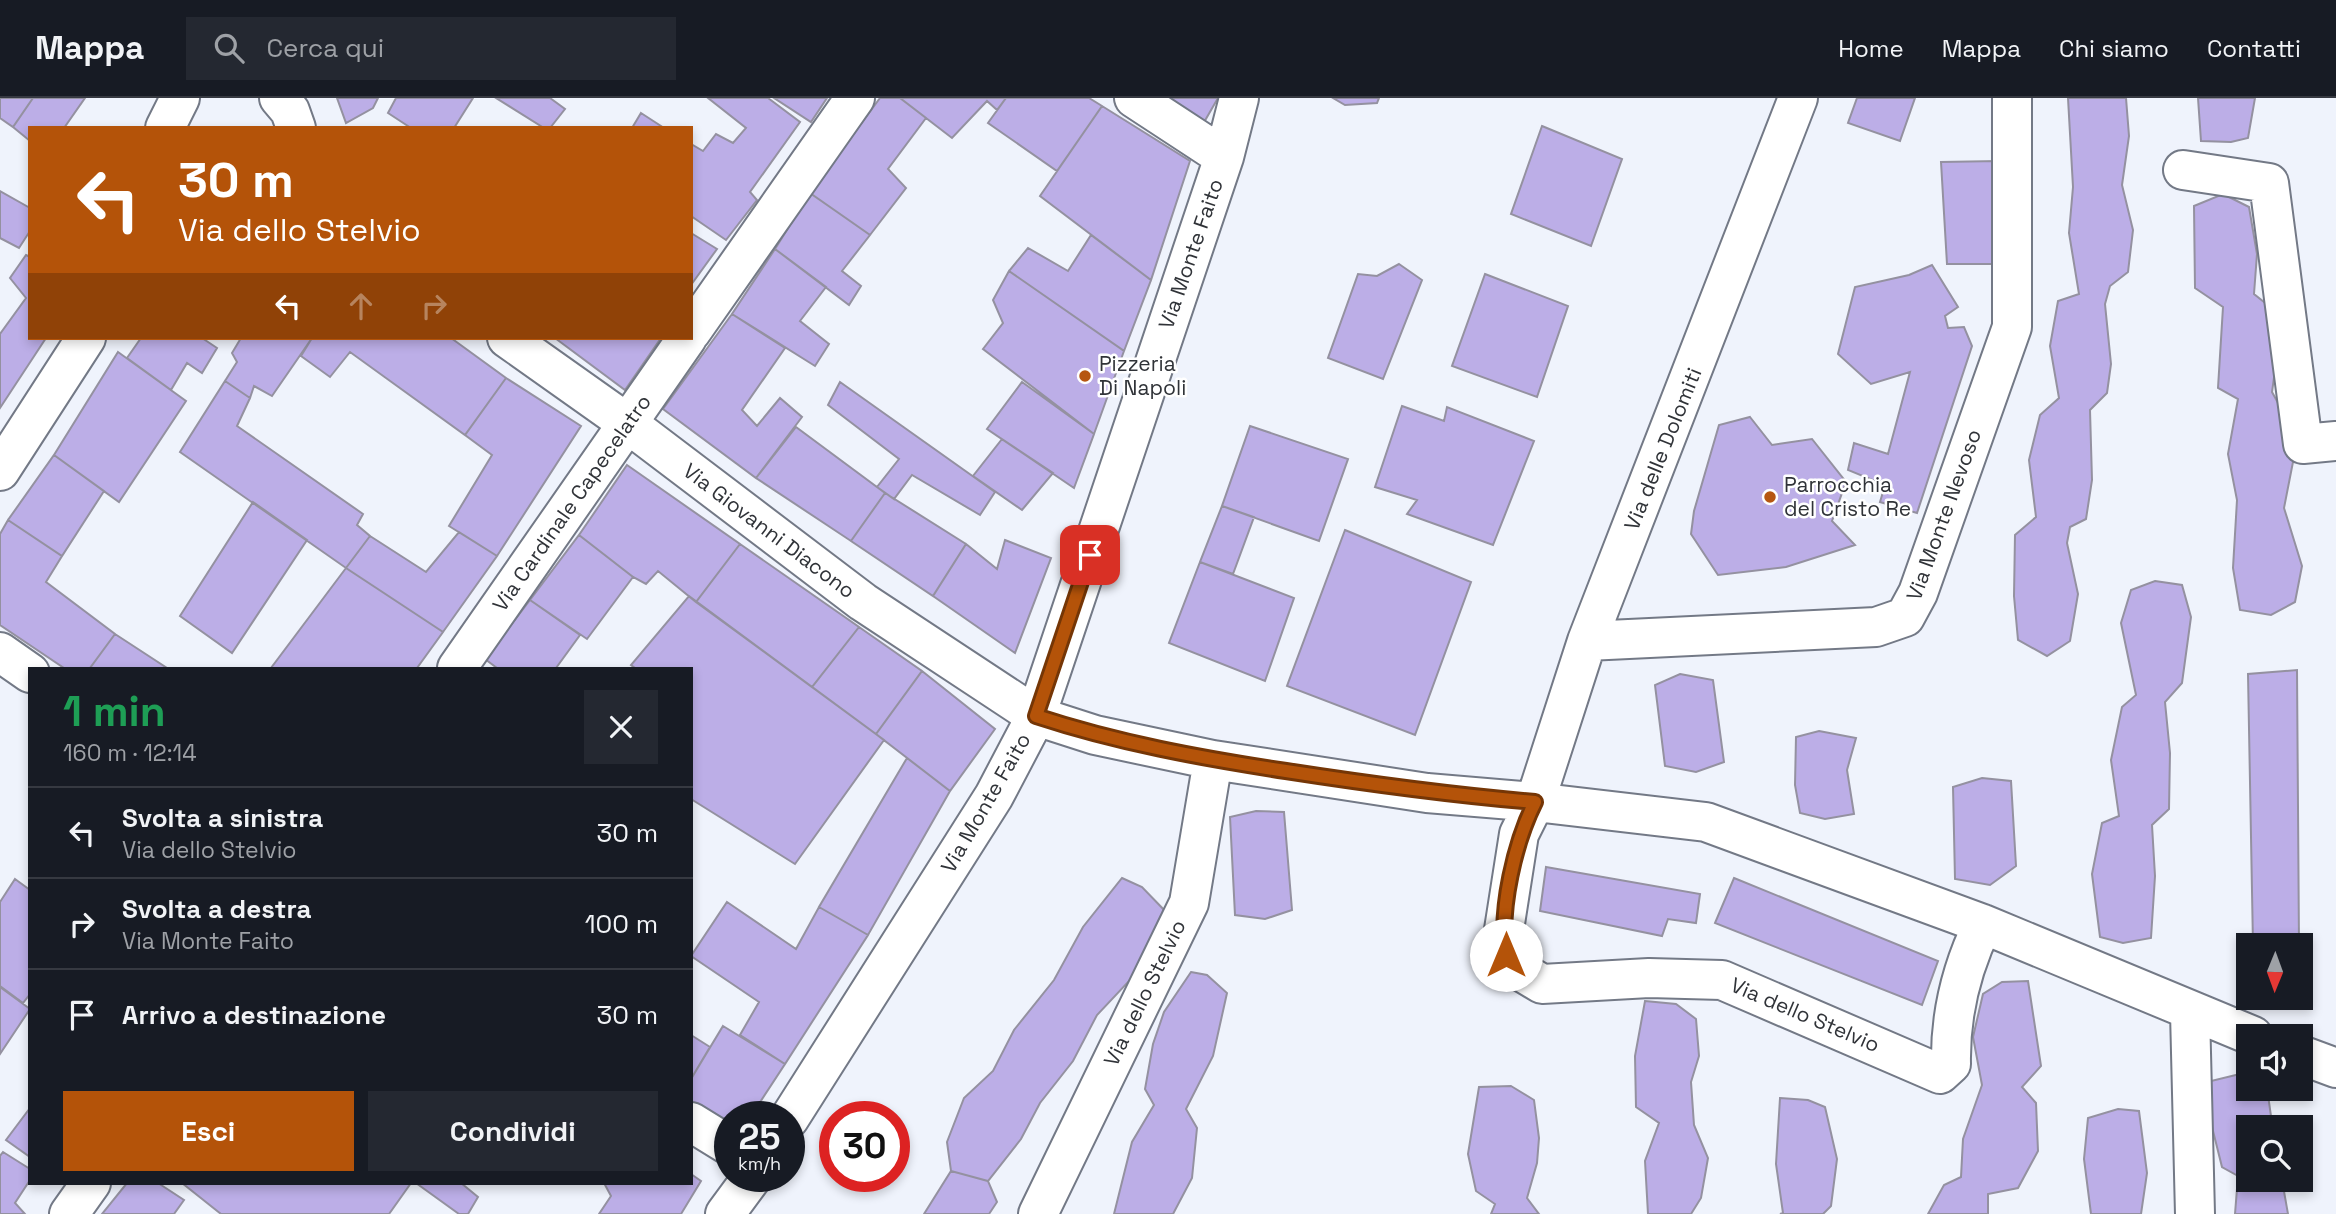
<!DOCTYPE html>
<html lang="it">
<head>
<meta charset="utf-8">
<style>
  :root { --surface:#171b24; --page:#242831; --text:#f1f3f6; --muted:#9ea1a6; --line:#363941; --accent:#b45309 }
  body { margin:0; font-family:"Space Grotesk",sans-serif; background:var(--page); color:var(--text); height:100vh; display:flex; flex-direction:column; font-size:26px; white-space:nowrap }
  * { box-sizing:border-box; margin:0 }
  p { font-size:23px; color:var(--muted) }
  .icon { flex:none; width:38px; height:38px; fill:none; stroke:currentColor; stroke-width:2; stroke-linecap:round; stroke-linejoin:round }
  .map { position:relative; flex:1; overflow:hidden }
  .panel { position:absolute; left:28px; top:569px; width:665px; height:518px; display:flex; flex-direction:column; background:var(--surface); border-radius:0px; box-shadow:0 4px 10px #0003 }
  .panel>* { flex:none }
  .hud { position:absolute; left:28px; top:28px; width:665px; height:214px; border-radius:0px; box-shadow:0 4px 10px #0003; background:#b45309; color:#fff; overflow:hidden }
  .needle { width:46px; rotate:181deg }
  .buttons { position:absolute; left:2236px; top:835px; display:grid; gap:14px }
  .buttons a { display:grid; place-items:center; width:77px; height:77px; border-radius:0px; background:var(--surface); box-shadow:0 4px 10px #0003; font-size:35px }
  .speed { position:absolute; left:714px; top:1003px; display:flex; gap:14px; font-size:35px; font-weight:700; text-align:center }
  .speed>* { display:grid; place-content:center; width:91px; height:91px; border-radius:50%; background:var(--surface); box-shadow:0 4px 10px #0003; line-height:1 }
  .speed small { font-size:18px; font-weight:400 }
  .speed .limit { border:10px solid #d22; background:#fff; color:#111 }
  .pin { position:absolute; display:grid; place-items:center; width:60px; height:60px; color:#fff; margin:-30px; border-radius:14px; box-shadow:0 4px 10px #0006 }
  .me { position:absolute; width:77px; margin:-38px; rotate:0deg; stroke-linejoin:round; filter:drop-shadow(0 0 5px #0008) }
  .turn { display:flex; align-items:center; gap:24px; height:147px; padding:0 35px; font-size:32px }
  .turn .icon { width:91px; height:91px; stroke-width:2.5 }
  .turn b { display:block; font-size:49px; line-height:60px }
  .lanes { display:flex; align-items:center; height:66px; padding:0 35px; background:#0003; justify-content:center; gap:35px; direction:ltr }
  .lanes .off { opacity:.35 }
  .round { display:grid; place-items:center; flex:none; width:74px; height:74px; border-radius:0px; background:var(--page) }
  .overview { display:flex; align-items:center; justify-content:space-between; height:119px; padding:0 35px }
  h1 { font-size:42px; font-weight:800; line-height:52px; color:#1e9e55 }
  .cta { display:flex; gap:14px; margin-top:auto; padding:14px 35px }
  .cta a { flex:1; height:80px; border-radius:0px; background:var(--accent); color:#fff; font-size:28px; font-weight:800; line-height:80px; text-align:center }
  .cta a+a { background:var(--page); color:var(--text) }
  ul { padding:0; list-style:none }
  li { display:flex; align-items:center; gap:21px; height:91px; padding:0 35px; border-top:2px solid var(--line) }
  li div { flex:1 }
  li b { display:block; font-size:26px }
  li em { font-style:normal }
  header { display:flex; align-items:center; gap:42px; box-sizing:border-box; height:98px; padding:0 35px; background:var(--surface); border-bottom:2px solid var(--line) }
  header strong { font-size:33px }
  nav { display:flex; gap:38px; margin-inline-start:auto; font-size:24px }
  .search { width:490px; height:63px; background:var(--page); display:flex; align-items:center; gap:18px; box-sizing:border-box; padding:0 24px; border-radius:0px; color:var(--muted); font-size:26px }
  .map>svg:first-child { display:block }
</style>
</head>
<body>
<header>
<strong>Mappa</strong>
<div class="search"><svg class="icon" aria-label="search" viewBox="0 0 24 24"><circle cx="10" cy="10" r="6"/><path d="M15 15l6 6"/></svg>Cerca qui</div>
<nav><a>Home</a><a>Mappa</a><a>Chi siamo</a><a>Contatti</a></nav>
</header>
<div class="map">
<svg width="2336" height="1116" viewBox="0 0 2336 1116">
  <rect width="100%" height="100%" fill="#eff3fc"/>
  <path fill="#bcaee7" stroke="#9491a0" stroke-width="2" d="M 0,0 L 33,0 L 13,29 L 0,20 Z
    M 33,0 L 85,0 L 64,30 L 30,30 L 30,43 L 13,29 Z
    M 337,0 L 378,0 L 373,10 L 346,25 Z
    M 396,0 L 473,0 L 454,30 L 411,30 L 388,15 Z
    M 496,0 L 550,0 L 565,11 L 550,30 L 544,30 Z
    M 708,0 L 768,0 L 800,24 L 750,94 L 757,102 L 726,142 L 691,118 L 691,46 L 703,53 L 716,36 L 733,45 L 746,30 Z
    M 774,0 L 827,0 L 811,24 Z
    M 880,0 L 900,0 L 926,20 L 888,71 L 906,90 L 870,137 L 810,95 Z
    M 900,0 L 1006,0 L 997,12 L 987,3 L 952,40 Z
    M 1006,0 L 1089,0 L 1102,8 L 1057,73 L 988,25 Z
    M 1164,0 L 1218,0 L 1203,26 Z
    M 1333,0 L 1379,0 L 1377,5 L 1345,7 Z
    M 1857,0 L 1915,0 L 1900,43 L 1848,25 Z
    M 2068,0 L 2126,0 L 2129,38 L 2122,87 L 2133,132 L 2128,174 L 2110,188 L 2105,206 L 2111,266 L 2107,295 L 2090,312 L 2092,382 L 2086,421 L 2070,429 L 2067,445 L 2078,496 L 2070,543 L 2047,558 L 2018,542 L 2014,498 L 2015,437 L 2036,419 L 2029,362 L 2040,317 L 2059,300 L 2050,248 L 2058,203 L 2079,196 L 2069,135 L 2073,89 Z
    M 2198,0 L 2255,0 L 2248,40 L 2231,44 L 2201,43 Z
    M 1102,8 L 1190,63 L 1151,182 L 1040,98 Z
    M 641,15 L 664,30 L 632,30 Z
    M 1542,28 L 1622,61 L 1591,148 L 1511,116 Z
    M 1998,63 L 2000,166 L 1947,166 L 1941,64 Z
    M 0,93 L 30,110 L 30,133 L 19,150 L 0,140 Z
    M 810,95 L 870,137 L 842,173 L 861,188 L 849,207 L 775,151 Z
    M 2223,96 L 2249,109 L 2257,156 L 2254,196 L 2274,212 L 2278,251 L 2272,294 L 2287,321 L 2293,364 L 2284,410 L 2302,468 L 2295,504 L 2271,517 L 2240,512 L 2233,470 L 2237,402 L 2228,356 L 2238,301 L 2218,290 L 2223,209 L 2195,190 L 2194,108 Z
    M 691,135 L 717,151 L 691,187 Z
    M 1091,137 L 1151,182 L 1124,253 L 1009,173 L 1028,150 L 1068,173 Z
    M 775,151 L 826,189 L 800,223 L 829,246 L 815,268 L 732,216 Z
    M 26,157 L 30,159 L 30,240 L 46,240 L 0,310 L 0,236 L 26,200 L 10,180 Z
    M 1399,166 L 1422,182 L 1383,281 L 1328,260 L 1358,176 L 1377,178 Z
    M 1932,167 L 1958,209 L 1945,218 L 1948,230 L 1964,229 L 1972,248 L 1917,415 L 1880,404 L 1885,387 L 1848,372 L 1854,345 L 1888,356 L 1910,274 L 1871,286 L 1838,256 L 1855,189 L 1909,177 Z
    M 1009,173 L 1124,253 L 1094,336 L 983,251 L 1003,225 L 993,202 Z
    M 1485,176 L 1568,208 L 1537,299 L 1452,268 Z
    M 732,216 L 785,250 L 742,312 L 757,328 L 780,300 L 802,319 L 756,380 L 663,311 Z
    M 141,240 L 202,240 L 217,250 L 202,275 L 187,265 L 171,292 L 127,260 Z
    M 241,240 L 312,240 L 272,298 L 254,288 L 250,300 L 225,283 L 237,264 L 232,255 Z
    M 312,240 L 451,240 L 506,280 L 465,337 L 350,254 L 330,279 L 301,258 Z
    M 555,240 L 661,240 L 625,292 Z
    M 118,254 L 186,303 L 119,404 L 54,357 Z
    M 506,280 L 581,328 L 497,458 L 449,428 L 492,357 L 465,337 Z
    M 225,283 L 250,300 L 237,328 L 363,416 L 357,427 L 370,438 L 346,470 L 180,354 Z
    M 840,284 L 995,394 L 980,417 L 912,377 L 894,401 L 877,389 L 899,361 L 828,307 Z
    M 1022,284 L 1094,336 L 1074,390 L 987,331 Z
    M 1402,308 L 1444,323 L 1447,309 L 1534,343 L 1493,447 L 1407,416 L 1417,402 L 1375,389 Z
    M 1750,319 L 1772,347 L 1812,341 L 1846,384 L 1832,423 L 1855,447 L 1786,469 L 1718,477 L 1691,436 L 1694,413 L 1719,327 Z
    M 1250,328 L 1348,361 L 1319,443 L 1222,408 Z
    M 796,329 L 885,395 L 851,443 L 756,380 Z
    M 1002,341 L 1053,375 L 1022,412 L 973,378 Z
    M 54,357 L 104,393 L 62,458 L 8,422 Z
    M 627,367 L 740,446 L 696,504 L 658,473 L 646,486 L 633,479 L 579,437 Z
    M 885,395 L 966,446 L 933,498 L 851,443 Z
    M 253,404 L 307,442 L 232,555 L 180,518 Z
    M 1222,408 L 1254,419 L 1233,476 L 1200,464 Z
    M 8,422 L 62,458 L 46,484 L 115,536 L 90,570 L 64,570 L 0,527 L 0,436 Z
    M 1345,432 L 1471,484 L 1415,637 L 1287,588 Z
    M 459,434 L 497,458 L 443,534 L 346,470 L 370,438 L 426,474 Z
    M 579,437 L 633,479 L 587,541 L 530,502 Z
    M 1005,442 L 1051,460 L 1015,555 L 933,498 L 966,446 L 997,471 Z
    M 740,446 L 859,529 L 812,589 L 696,504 Z
    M 1200,464 L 1294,500 L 1265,583 L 1169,545 Z
    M 346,470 L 443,534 L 417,570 L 271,570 Z
    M 2155,483 L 2182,487 L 2191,519 L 2182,585 L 2165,604 L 2170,655 L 2169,711 L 2152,727 L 2155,778 L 2151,840 L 2123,845 L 2100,839 L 2092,776 L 2102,725 L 2119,718 L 2111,662 L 2122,609 L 2136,597 L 2121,525 L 2131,492 Z
    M 689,498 L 884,642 L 795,766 L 691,701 L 691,570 L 635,570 L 631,567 Z
    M 530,502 L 580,537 L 556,570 L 497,570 L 485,561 Z
    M 859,529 L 922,573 L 876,636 L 812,589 Z
    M 115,536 L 167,570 L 90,570 Z
    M 2297,572 L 2299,847 L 2253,847 L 2248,576 Z
    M 922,573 L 995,631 L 950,693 L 876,636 Z
    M 1680,576 L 1713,582 L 1724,664 L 1696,674 L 1665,668 L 1655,587 Z
    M 1819,633 L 1856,640 L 1847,672 L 1854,716 L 1825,721 L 1800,715 L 1795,687 L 1796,639 Z
    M 907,660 L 950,693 L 868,837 L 819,809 Z
    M 1982,680 L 2011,683 L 2016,768 L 1990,787 L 1955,781 L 1953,689 Z
    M 1256,713 L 1284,714 L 1292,812 L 1265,821 L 1235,817 L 1230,719 Z
    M 1546,769 L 1700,796 L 1696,825 L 1668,821 L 1662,838 L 1540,813 Z
    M 1122,780 L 1142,789 L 1168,816 L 1131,881 L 1097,917 L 1073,963 L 1040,1005 L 1021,1041 L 988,1083 L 951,1073 L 947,1044 L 964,1000 L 993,973 L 1014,932 L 1054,882 L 1083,829 Z
    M 1734,780 L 1938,863 L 1922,907 L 1715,825 Z
    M 15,781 L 30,792 L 30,896 L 23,905 L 0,888 L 0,804 Z
    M 727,804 L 796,851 L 819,809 L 868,837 L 785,966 L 740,937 L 759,904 L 691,858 Z
    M 1191,874 L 1207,877 L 1227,895 L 1213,958 L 1186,1011 L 1197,1030 L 1192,1080 L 1173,1116 L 1114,1116 L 1132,1044 L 1154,1007 L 1145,991 L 1153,946 L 1164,914 Z
    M 2028,883 L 2041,968 L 2022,989 L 2036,1005 L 2038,1053 L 2018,1090 L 1988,1096 L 1988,1116 L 1928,1116 L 1944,1087 L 1961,1079 L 1963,1041 L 1982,987 L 1973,939 L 1983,896 L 2002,884 Z
    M 0,889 L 30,911 L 0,956 Z
    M 1645,903 L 1676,906 L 1696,921 L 1699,958 L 1691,984 L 1694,1027 L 1708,1060 L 1701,1100 L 1691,1116 L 1648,1116 L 1645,1063 L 1659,1025 L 1636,1009 L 1635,958 Z
    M 723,928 L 785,966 L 751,1018 L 730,1018 L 730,1032 L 691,1006 L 691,981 Z
    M 691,937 L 710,949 L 691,981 Z
    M 2248,974 L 2249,990 L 2267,990 L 2272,1025 L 2272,1029 L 2249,1029 L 2249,1082 L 2282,1082 L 2288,1116 L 2235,1116 L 2238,1078 L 2222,1069 L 2211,1025 L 2211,983 Z
    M 1511,988 L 1534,1002 L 1539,1040 L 1537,1065 L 1527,1100 L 1539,1116 L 1491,1116 L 1495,1106 L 1476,1093 L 1468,1056 L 1479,989 Z
    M 1780,1000 L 1808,1002 L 1825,1009 L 1837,1061 L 1831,1108 L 1823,1116 L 1780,1116 L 1783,1115 L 1776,1066 Z
    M 30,1010 L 30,1059 L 6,1042 Z
    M 2118,1011 L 2139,1013 L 2147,1075 L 2141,1116 L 2091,1116 L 2084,1061 L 2088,1020 Z
    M 3,1054 L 30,1071 L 30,1082 L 15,1105 L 25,1116 L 0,1116 L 0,1058 Z
    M 951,1073 L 988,1083 L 997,1104 L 989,1116 L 924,1116 Z
    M 691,1076 L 701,1083 L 681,1116 L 599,1116 L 611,1098 L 604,1085 L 691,1085 Z
    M 127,1085 L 158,1085 L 184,1102 L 174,1116 L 102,1116 Z
    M 182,1085 L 411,1085 L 389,1116 L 221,1116 Z
    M 416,1085 L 461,1085 L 478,1099 L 468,1116 L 459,1116 Z"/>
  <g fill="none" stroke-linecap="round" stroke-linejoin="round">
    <defs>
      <path id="minor" d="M 279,0 L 290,13 L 296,30
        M 1134,0 L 1224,59
        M 1798,0 L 1587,543 L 1535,704 L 1519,736 L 1503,838 L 1506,857 L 1512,868 L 1542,886 L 1649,880 L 1722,882 L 1940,976 L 1951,966 C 1950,916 1961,871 1983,826
        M 165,30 L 180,0
        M 2183,72 L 2269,85 L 2303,346 L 2336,343
        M 691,234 L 855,0
        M 507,240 L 627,325 L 863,504 L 1036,618 L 1095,637 L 1213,662 L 1427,695 L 1535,704 L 1706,724 L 1983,826 L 2253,938
        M 0,373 L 86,240
        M 1587,543 L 1876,529 L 1905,519 L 1918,495 L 2012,229 L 2012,0
        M 0,554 L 30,575
        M 457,570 L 687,240
        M 2190,914 L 2195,1116
        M 2301,957 L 2336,970
        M 789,1021 L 994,698 L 1036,618 L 1224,59 L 1239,0
        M 691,1024 L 730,1048
        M 69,1116 L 91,1085
        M 725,1116 L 753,1078
        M 1038,1116 L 1189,805 L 1213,662"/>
    </defs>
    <use href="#minor" stroke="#737986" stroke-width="42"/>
    <use href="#minor" stroke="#fff" stroke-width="38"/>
  </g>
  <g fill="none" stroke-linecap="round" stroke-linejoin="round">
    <defs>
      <path id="route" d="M 1090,457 L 1036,618 C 1118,645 1201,660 1286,673 C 1370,686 1451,697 1535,704 C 1515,744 1499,811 1506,857"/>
    </defs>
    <use href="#route" stroke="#753606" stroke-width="18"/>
    <use href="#route" stroke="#b45309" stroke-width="12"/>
  </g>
  <g fill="#b65611" stroke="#fff" stroke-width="2.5">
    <circle cx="1085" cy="278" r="7"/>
    <circle cx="1770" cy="399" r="7"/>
  </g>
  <g text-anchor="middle" stroke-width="5" stroke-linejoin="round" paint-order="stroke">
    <g font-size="21" fill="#303338" stroke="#fff">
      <text transform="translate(1191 156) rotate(-71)" y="7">Via Monte Faito</text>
      <text transform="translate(1663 351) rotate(-68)" y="7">Via delle Dolomiti</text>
      <text transform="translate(572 405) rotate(-55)" y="7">Via Cardinale Capecelatro</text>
      <text transform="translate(1944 417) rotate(-70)" y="7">Via Monte Nevoso</text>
      <text transform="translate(769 433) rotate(37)" y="7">Via Giovanni Diacono</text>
      <text transform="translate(986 705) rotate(-60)" y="7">Via Monte Faito</text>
      <text transform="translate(1145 895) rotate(-64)" y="7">Via dello Stelvio</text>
      <text transform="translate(1805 917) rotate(23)" y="7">Via dello Stelvio</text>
    </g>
    <g font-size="21" fill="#303338" stroke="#fff" text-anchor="start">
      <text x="1099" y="273">Pizzeria<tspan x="1099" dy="24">Di Napoli</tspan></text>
      <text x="1784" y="394">Parrocchia<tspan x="1784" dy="24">del Cristo Re</tspan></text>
    </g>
  </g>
</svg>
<div class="buttons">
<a><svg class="needle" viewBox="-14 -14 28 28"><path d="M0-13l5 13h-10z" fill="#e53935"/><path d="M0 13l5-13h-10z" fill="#9ea1a6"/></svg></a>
<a><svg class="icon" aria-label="sound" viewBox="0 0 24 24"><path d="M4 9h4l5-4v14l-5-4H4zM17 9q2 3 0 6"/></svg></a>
<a><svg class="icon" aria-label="search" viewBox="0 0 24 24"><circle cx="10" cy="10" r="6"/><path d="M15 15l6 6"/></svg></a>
</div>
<div class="speed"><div>25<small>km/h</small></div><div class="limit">30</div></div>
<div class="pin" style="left:1090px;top:457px;background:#d93025"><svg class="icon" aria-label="arrive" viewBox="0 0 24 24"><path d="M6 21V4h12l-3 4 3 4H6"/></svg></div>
<svg class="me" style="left:1506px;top:857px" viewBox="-20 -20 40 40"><circle r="19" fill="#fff"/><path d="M0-13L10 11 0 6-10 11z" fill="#b45309"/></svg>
<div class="hud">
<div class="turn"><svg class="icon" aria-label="left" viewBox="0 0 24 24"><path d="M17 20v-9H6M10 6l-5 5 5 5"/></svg><div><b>30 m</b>Via dello Stelvio</div></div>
<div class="lanes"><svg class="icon" aria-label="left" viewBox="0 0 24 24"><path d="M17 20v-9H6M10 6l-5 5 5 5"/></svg><svg class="icon off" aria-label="ahead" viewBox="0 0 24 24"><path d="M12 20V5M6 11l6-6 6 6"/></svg><svg class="icon off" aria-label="right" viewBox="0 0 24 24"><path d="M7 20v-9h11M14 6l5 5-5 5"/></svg></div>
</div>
<section class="panel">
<div class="overview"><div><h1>1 min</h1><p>160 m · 12:14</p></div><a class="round"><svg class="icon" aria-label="close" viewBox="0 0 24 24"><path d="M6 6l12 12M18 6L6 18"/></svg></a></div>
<ul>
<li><svg class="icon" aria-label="left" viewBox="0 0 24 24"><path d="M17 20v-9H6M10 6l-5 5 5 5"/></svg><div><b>Svolta a sinistra</b><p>Via dello Stelvio</p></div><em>30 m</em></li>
<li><svg class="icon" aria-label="right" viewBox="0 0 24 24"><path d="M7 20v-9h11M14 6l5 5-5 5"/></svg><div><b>Svolta a destra</b><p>Via Monte Faito</p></div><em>100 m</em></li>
<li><svg class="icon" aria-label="arrive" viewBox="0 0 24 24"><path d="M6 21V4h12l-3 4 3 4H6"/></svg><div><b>Arrivo a destinazione</b></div><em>30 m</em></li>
</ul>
<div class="cta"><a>Esci</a><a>Condividi</a></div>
</section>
</div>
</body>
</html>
